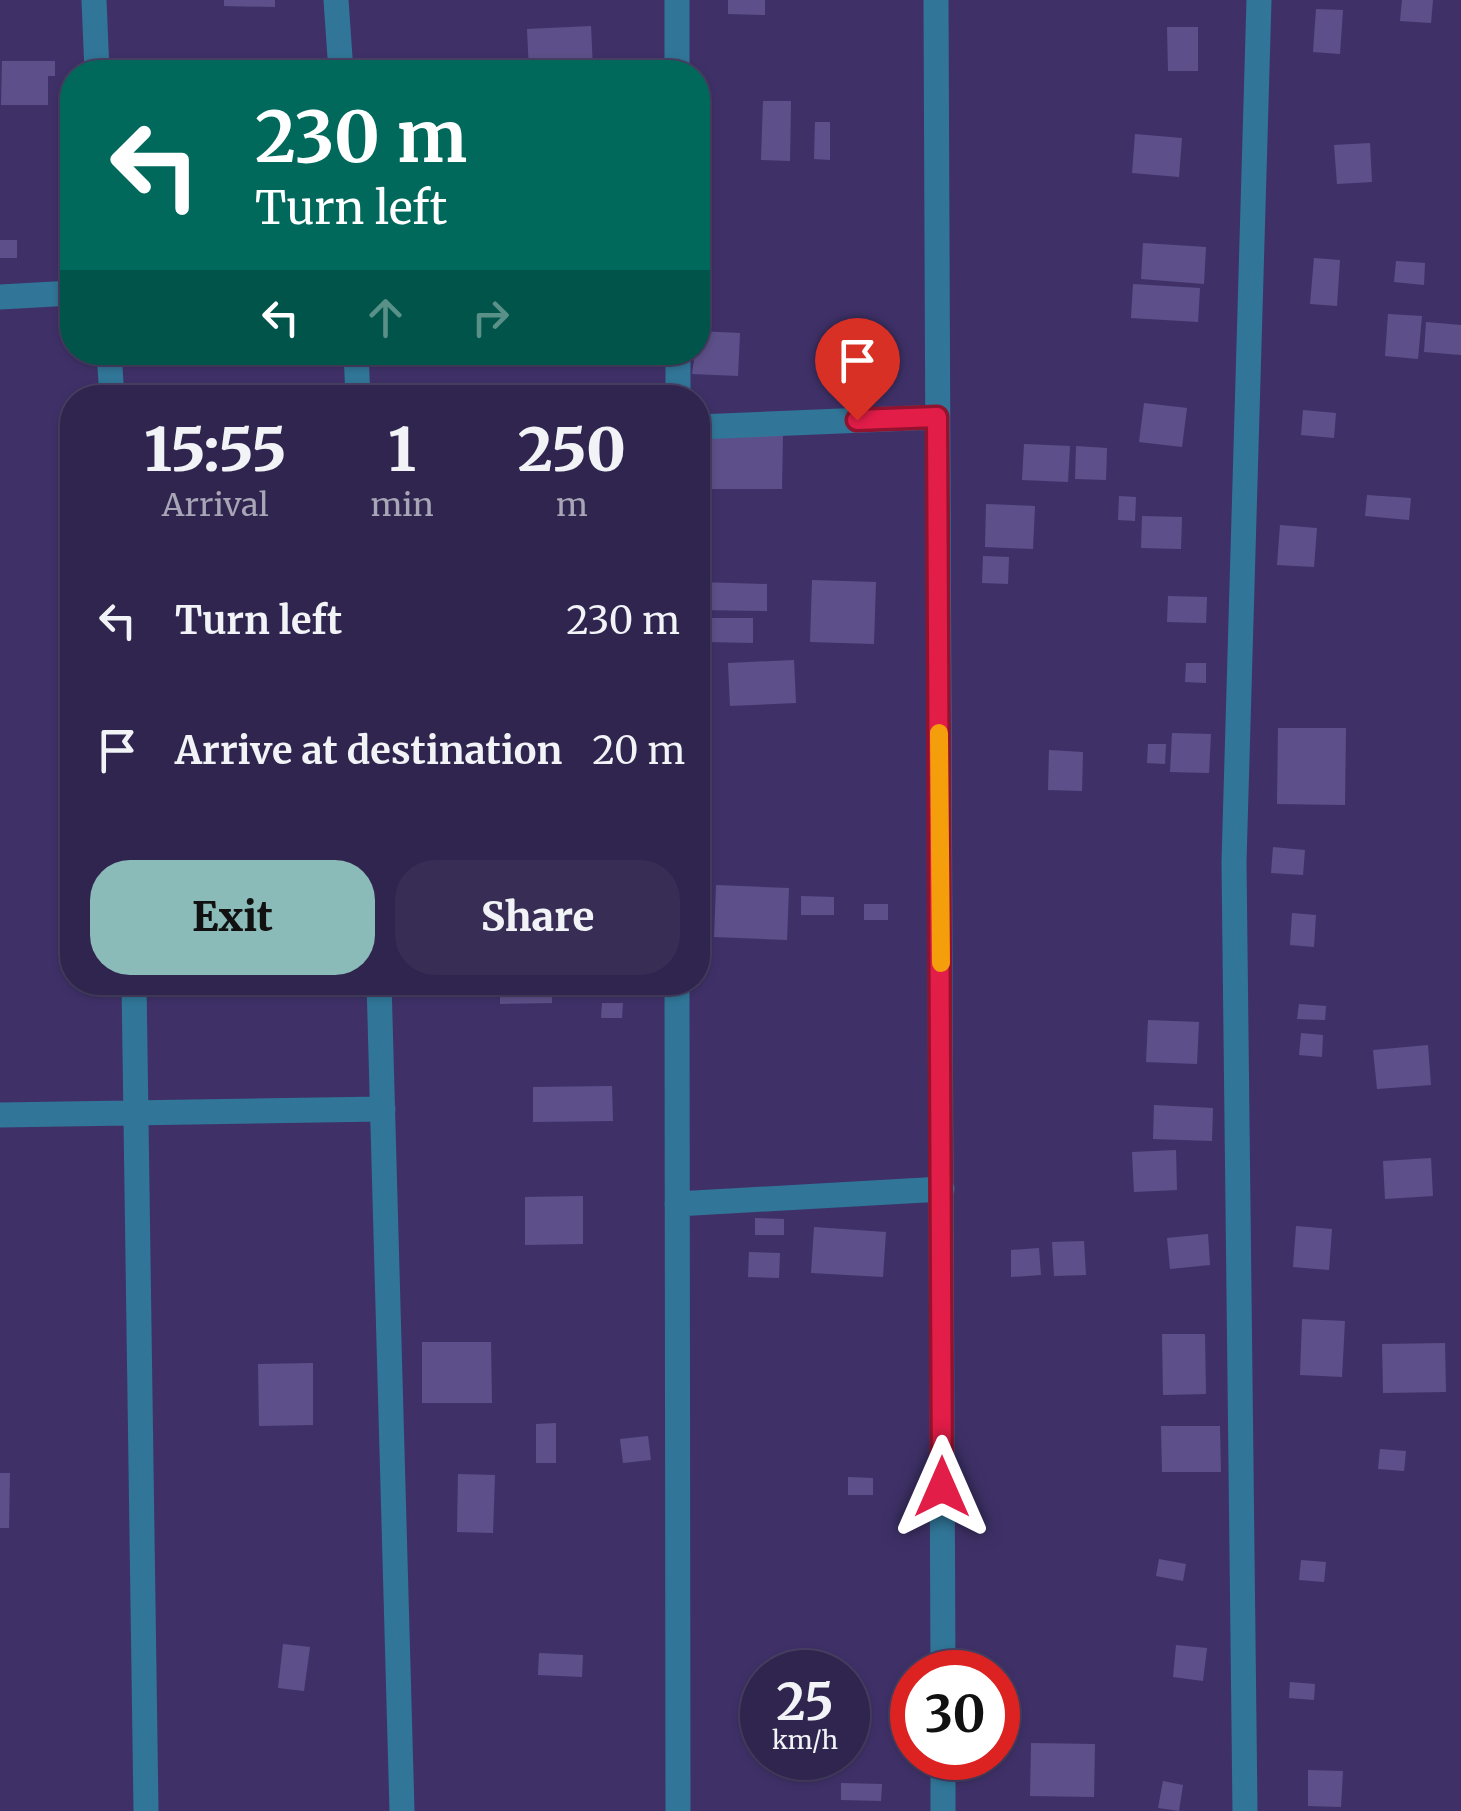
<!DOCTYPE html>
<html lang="en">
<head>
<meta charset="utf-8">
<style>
  :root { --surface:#2f254e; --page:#372d55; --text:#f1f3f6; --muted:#a7a5b6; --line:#4a4266; --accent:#8bbbb9 }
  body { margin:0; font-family:Merriweather,serif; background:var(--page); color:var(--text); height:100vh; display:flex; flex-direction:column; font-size:38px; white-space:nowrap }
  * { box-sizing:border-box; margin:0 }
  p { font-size:32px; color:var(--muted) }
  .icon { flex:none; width:55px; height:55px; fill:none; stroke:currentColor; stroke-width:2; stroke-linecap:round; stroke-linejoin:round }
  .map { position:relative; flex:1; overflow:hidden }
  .sheet { position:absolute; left:60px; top:385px; width:650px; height:610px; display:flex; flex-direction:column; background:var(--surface); border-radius:40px; box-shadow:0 2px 8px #0004,0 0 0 2px var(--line) }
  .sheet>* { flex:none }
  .guide { position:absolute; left:60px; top:60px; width:650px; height:305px; border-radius:40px; box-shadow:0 2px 8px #0004,0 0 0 2px var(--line); background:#00695c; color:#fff; overflow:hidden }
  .speed { position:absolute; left:740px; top:1650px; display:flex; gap:20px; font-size:50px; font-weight:700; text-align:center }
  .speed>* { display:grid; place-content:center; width:130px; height:130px; border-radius:50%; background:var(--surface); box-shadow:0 2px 8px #0004,0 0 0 2px var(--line); line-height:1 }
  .speed small { font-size:25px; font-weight:400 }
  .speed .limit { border:15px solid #d22; background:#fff; color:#111 }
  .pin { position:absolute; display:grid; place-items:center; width:85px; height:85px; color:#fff; margin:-102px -42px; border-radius:50% 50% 50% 0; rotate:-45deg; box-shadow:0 0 10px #0007 }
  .pin .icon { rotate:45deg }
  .me { position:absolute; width:110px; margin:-55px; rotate:0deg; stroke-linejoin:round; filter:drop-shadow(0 0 8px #0008) }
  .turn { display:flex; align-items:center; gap:35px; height:210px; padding:0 30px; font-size:45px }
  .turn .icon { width:130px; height:130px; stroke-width:2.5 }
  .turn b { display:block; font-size:70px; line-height:85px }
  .lanes { display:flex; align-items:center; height:95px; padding:0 30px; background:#0003; justify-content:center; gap:50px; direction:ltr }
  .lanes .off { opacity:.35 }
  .eta { display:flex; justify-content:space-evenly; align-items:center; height:170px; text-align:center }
  .eta b { font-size:60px; font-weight:800; line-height:70px }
  .cta { display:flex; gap:20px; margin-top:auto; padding:20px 30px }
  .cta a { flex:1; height:115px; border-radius:40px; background:var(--accent); color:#111; font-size:40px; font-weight:800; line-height:115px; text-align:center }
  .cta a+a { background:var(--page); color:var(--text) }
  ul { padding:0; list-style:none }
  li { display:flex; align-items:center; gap:30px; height:130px; padding:0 30px }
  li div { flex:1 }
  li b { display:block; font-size:38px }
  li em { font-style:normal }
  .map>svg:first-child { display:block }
</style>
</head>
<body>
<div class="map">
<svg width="1461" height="1811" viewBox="0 0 1461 1811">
  <rect width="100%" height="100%" fill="#3f3168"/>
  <path fill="#5d508a" d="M 224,0 L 275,0 L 275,7 L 224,6 Z
    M 728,0 L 765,0 L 765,15 L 728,14 Z
    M 1402,0 L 1433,0 L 1431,23 L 1400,21 Z
    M 1316,9 L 1343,10 L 1340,54 L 1313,52 Z
    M 591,26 L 593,69 L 529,72 L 527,29 Z
    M 1167,27 L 1198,27 L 1198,71 L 1168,71 Z
    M 2,61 L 55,61 L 55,76 L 48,76 L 48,105 L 1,105 Z
    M 763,101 L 791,101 L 790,161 L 761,160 Z
    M 815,122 L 830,122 L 830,160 L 814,159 Z
    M 1135,134 L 1182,138 L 1179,177 L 1132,173 Z
    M 1370,143 L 1372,182 L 1337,184 L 1334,145 Z
    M 0,240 L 17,240 L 17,258 L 0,258 Z
    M 1143,243 L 1206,247 L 1204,284 L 1141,279 Z
    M 1314,258 L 1340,260 L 1337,306 L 1310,304 Z
    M 1396,261 L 1425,263 L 1424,285 L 1394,282 Z
    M 1133,284 L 1200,288 L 1198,322 L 1131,318 Z
    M 1388,314 L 1422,316 L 1418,359 L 1385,356 Z
    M 1426,322 L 1461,325 L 1461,355 L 1424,352 Z
    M 698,331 L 740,333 L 738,376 L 692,374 Z
    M 488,352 L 520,352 L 520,367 L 489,367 Z
    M 442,390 L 442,398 L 397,398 L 397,391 Z
    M 1144,403 L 1187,408 L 1182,447 L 1139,442 Z
    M 1303,410 L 1336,413 L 1334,438 L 1301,435 Z
    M 698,433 L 783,434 L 782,489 L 698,489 Z
    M 1024,444 L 1070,446 L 1068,482 L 1022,480 Z
    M 1076,446 L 1107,448 L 1106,480 L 1075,479 Z
    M 1367,495 L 1411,498 L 1409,520 L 1365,516 Z
    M 1119,496 L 1136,497 L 1135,521 L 1118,520 Z
    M 986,504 L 1035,506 L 1033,549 L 985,547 Z
    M 1142,516 L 1182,517 L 1181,549 L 1141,548 Z
    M 1280,525 L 1317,528 L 1314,567 L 1277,565 Z
    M 983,556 L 1009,557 L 1008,584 L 982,583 Z
    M 812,580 L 876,582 L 874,644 L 810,642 Z
    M 698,582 L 767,584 L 767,611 L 698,610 Z
    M 1168,596 L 1207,597 L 1206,623 L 1167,622 Z
    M 707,618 L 753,618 L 753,643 L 707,642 Z
    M 794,660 L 796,703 L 730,706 L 728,663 Z
    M 1186,663 L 1206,663 L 1206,683 L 1185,682 Z
    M 1278,728 L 1346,728 L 1345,805 L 1277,804 Z
    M 1172,733 L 1211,734 L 1209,773 L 1170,772 Z
    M 1148,744 L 1166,744 L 1165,764 L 1147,763 Z
    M 1049,750 L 1083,752 L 1082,791 L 1048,790 Z
    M 1273,847 L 1305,850 L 1303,875 L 1271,873 Z
    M 716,885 L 789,888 L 787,940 L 714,937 Z
    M 801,896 L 834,897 L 834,915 L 801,915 Z
    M 864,904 L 888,904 L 888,920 L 864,920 Z
    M 1292,913 L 1316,915 L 1314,947 L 1290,945 Z
    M 500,982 L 552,982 L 552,1003 L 500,1004 Z
    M 602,1003 L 623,1003 L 622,1018 L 601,1018 Z
    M 1299,1004 L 1326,1006 L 1325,1020 L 1297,1019 Z
    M 1148,1020 L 1199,1022 L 1197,1064 L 1146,1062 Z
    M 1301,1033 L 1323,1035 L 1322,1057 L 1299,1055 Z
    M 1428,1045 L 1431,1085 L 1377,1089 L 1373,1050 Z
    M 612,1086 L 613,1121 L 533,1122 L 533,1087 Z
    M 1154,1105 L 1213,1108 L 1212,1141 L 1153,1139 Z
    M 1176,1150 L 1177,1190 L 1134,1192 L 1132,1152 Z
    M 1431,1158 L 1433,1196 L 1385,1199 L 1383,1161 Z
    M 583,1196 L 583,1244 L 525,1245 L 525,1197 Z
    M 755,1218 L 784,1219 L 784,1235 L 755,1235 Z
    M 1296,1226 L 1332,1229 L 1329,1270 L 1293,1267 Z
    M 814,1227 L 886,1232 L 883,1277 L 811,1273 Z
    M 1208,1234 L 1210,1265 L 1170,1269 L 1167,1238 Z
    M 1084,1241 L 1086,1275 L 1054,1276 L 1052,1242 Z
    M 1039,1248 L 1041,1275 L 1011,1277 L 1011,1250 Z
    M 749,1252 L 780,1253 L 779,1278 L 748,1277 Z
    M 1302,1319 L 1345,1321 L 1342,1377 L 1300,1375 Z
    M 1162,1334 L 1205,1334 L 1206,1394 L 1163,1395 Z
    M 422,1342 L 491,1342 L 492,1403 L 422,1403 Z
    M 1445,1343 L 1446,1392 L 1383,1393 L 1382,1344 Z
    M 313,1363 L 313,1425 L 259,1426 L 258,1364 Z
    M 556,1423 L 556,1463 L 536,1463 L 536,1424 Z
    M 1161,1426 L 1220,1426 L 1221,1472 L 1162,1472 Z
    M 648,1436 L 651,1460 L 623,1463 L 620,1439 Z
    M 1380,1449 L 1406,1451 L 1404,1471 L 1378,1469 Z
    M 0,1473 L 10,1473 L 9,1528 L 0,1528 Z
    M 458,1474 L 495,1475 L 493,1533 L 457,1532 Z
    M 848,1477 L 873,1478 L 873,1495 L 848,1495 Z
    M 1159,1559 L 1186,1564 L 1183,1581 L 1156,1576 Z
    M 1301,1560 L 1326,1562 L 1324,1582 L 1299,1580 Z
    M 283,1644 L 310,1647 L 304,1691 L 278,1688 Z
    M 1176,1645 L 1207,1648 L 1203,1681 L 1173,1677 Z
    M 539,1653 L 583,1655 L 582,1677 L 538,1675 Z
    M 1290,1682 L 1315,1684 L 1314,1700 L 1289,1698 Z
    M 1031,1743 L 1095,1744 L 1094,1797 L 1030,1796 Z
    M 1308,1770 L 1343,1771 L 1341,1807 L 1308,1806 Z
    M 1163,1781 L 1183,1785 L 1179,1811 L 1158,1808 Z
    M 841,1783 L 882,1784 L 881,1801 L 841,1800 Z"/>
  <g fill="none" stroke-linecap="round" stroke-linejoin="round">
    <path stroke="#317698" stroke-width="25" d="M 94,0 L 97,72
      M 336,0 L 341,72
      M 677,0 L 677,72
      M 936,0 L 943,1672
      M 0,297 L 72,293
      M 109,352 L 112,398
      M 356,352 L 358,398
      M 678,352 L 678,398
      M 698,427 L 937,417
      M 134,982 L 146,1811
      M 379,982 L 402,1811
      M 677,982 L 678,1811
      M 0,1115 L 383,1109
      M 677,1204 L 942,1189
      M 943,1758 L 943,1811
      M 1245,1811 L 1234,862 L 1259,0"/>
  </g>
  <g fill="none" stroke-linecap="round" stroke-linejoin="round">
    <defs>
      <path id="route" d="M 857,420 L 937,417 L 942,1487"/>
    </defs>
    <use href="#route" stroke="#92132f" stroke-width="25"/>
    <use href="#route" stroke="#e11d48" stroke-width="18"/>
    <path stroke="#f59e0b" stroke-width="18" d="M 939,733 L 941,963"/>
  </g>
</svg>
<div class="speed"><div>25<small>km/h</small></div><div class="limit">30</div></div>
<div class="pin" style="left:857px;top:420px;background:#d93025"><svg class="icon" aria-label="arrive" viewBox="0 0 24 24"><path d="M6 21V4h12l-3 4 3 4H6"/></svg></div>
<svg class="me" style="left:942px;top:1487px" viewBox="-20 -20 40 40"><path d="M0-17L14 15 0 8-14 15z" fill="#e11d48" stroke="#fff" stroke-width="4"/></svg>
<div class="guide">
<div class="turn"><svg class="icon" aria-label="left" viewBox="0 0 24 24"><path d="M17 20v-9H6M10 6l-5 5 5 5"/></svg><div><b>230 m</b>Turn left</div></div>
<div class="lanes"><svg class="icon" aria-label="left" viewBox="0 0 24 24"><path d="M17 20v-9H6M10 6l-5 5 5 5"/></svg><svg class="icon off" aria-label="ahead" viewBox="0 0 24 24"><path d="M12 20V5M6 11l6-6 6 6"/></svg><svg class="icon off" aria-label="right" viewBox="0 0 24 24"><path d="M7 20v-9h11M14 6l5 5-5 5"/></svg></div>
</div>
<section class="sheet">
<div class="eta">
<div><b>15:55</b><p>Arrival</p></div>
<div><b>1</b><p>min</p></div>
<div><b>250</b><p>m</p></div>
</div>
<ul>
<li><svg class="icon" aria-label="left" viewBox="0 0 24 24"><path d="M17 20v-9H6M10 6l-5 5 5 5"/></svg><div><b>Turn left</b></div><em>230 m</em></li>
<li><svg class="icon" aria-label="arrive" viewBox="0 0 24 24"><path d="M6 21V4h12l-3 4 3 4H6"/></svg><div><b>Arrive at destination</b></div><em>20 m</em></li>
</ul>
<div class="cta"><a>Exit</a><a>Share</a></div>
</section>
</div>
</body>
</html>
